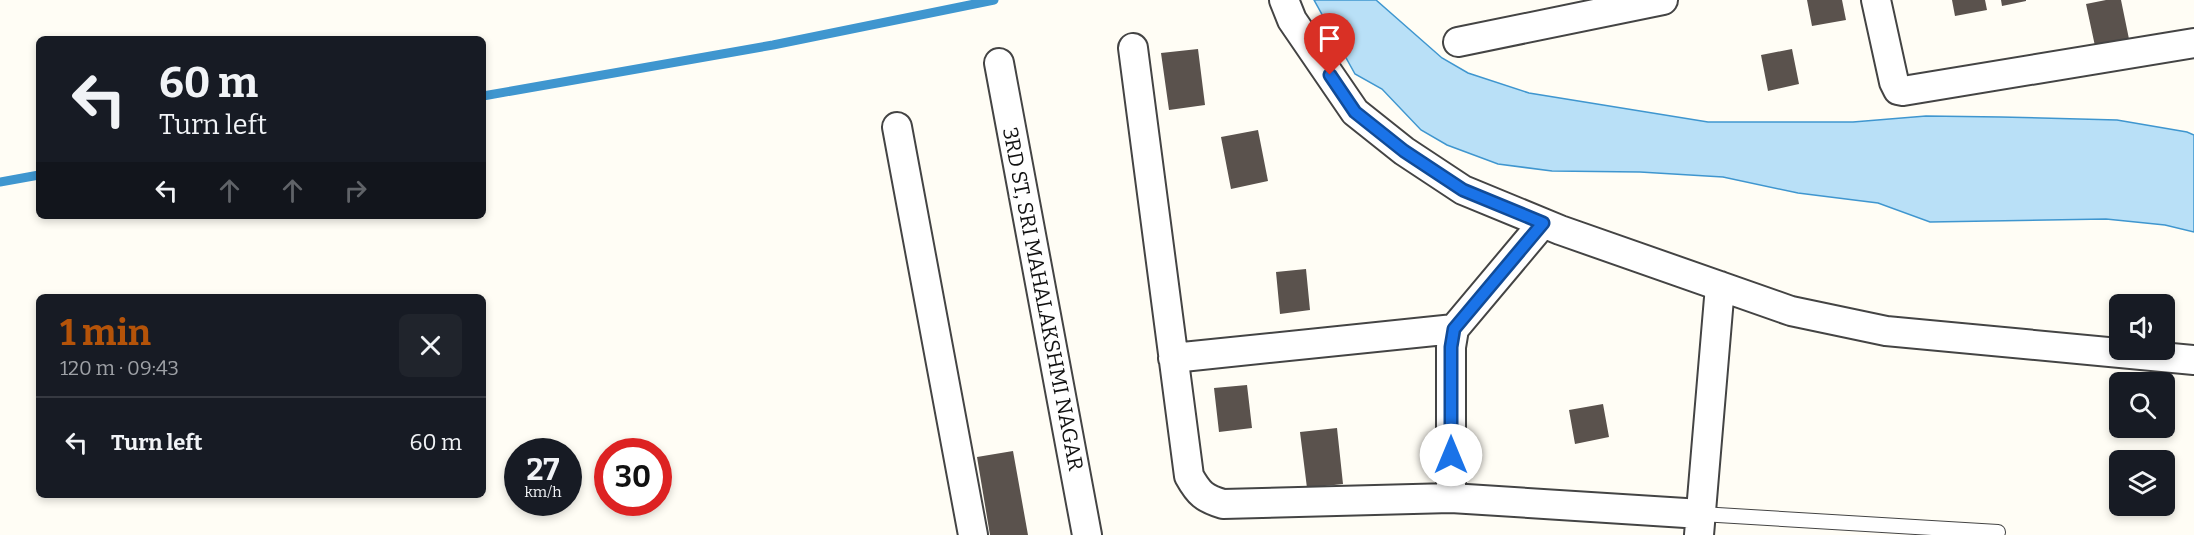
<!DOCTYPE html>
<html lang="en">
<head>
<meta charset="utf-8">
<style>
  :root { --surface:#171b24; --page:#20242c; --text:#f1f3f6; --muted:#9ea1a6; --line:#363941; --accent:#b45309 }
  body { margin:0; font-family:Bitter,serif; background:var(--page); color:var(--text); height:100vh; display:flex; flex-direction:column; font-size:22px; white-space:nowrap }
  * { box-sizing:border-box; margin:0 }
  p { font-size:20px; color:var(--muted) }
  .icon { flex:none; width:33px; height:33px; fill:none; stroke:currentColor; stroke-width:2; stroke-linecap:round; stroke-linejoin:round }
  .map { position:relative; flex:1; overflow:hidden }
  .panel { position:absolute; left:36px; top:294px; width:450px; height:204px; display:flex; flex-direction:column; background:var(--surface); border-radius:9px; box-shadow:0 3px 9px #0003 }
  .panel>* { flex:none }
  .hud { position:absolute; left:36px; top:36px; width:450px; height:183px; border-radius:9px; box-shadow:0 3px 9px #0003; background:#171b24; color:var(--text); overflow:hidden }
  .buttons { position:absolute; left:2109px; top:294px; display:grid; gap:12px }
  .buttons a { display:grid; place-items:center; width:66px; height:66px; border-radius:9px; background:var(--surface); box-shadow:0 3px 9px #0003; font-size:30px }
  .speed { position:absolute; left:504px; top:438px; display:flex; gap:12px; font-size:30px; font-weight:700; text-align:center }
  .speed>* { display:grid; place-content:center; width:78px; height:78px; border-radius:50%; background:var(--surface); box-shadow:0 3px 9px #0003; line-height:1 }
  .speed small { font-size:15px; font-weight:400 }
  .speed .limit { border:9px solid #d22; background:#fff; color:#111 }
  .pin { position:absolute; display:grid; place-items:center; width:51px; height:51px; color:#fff; margin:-62px -26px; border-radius:50% 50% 50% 0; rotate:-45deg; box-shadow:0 0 6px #0007 }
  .pin .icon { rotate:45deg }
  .me { position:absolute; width:66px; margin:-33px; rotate:0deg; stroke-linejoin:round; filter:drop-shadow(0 0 4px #0008) }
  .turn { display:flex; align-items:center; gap:21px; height:126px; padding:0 24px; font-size:27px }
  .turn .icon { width:78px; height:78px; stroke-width:2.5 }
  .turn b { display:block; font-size:42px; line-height:51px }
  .lanes { display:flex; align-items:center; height:57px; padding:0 24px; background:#0003; justify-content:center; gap:30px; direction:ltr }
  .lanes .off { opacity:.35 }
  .round { display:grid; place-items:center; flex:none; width:63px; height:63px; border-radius:9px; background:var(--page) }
  .overview { display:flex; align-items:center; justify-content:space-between; height:102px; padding:0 24px }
  h1 { font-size:36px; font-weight:700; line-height:45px; color:var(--accent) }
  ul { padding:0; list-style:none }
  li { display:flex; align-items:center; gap:18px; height:90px; padding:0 24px; border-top:2px solid var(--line) }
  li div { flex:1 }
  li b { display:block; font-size:22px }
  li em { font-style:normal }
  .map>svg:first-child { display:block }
</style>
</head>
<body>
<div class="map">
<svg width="2194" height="535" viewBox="0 0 2194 535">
  <rect width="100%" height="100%" fill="#fffdf5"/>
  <path fill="#b9e0f7" stroke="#3f96cf" stroke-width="1.5" d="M 1314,0 L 1376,0 L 1442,58 L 1468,73 L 1529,93 L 1708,122 L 1853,122 L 1926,116 L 2001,117 L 2117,120 L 2187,132 L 2194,135 L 2194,232 L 2165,225 L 2106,219 L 1930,222 L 1878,203 L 1798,193 L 1723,177 L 1640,172 L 1552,171 L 1498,164 L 1447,145 L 1421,130 L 1382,89 L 1355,74 Z"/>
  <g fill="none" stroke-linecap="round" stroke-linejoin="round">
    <path stroke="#3f96cf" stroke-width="9" d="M 483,96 L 773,45 L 994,0
      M 0,182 L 39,175"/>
  </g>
  <path fill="#5a524d" d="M 1807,0 L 1842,0 L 1846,20 L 1812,26 Z
    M 1952,0 L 1985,0 L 1987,10 L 1955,16 Z
    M 2001,0 L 2026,0 L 2026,1 L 2002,6 Z
    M 2106,0 L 2121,0 L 2129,39 L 2095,46 L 2086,4 Z
    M 1198,49 L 1205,105 L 1169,110 L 1161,53 Z
    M 1792,49 L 1799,84 L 1768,91 L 1761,55 Z
    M 1258,130 L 1268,181 L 1231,189 L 1221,137 Z
    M 1306,269 L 1310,310 L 1280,314 L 1276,272 Z
    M 1247,385 L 1252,428 L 1219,432 L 1214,388 Z
    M 1603,404 L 1609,437 L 1575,444 L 1569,410 Z
    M 1337,428 L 1343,484 L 1307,488 L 1300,432 Z
    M 1013,451 L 1028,535 L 990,535 L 977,457 Z"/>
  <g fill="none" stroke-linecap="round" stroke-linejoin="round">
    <defs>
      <path id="service" d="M 1701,514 L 1998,532"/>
      <path id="minor" d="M 1284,0 L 1292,20 L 1355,112 L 1404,151 L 1463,190 L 1560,230 L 1791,311 L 1886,331 L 2194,360
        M 1876,0 L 1894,82 L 1898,90 L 1903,91 L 2194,43
        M 1458,42 L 1663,0
        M 1133,48 L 1189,476 C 1199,494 1204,498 1223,504 L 1451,498 L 1701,514
        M 999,63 L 1087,535
        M 897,127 L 973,535
        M 1173,358 L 1454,329
        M 1451,498 L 1451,347 L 1454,329 L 1543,223
        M 1699,535 L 1720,286"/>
    </defs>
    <use href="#service" stroke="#444" stroke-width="16"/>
    <use href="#minor" stroke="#444" stroke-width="32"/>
    <use href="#service" stroke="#fff" stroke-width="14"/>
    <use href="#minor" stroke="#fff" stroke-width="28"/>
  </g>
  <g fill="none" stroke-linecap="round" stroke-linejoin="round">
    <defs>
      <path id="route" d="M 1330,75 L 1355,112 L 1404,151 L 1463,190 L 1543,223 L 1454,329 L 1451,347 L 1451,455"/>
    </defs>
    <use href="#route" stroke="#114b97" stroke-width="15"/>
    <use href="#route" stroke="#1a73e8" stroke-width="10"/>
  </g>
  <g text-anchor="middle" stroke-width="6" stroke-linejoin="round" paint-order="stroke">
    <g font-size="21" fill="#111" stroke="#fff">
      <text transform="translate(1043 299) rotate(79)" y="7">3RD ST, SRI MAHALAKSHMI NAGAR</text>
    </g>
  </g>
</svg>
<div class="buttons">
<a><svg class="icon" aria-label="sound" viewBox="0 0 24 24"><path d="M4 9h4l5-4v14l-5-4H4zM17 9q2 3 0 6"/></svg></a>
<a><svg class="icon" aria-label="search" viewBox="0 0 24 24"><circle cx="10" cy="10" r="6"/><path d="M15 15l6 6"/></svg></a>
<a><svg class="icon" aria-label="layers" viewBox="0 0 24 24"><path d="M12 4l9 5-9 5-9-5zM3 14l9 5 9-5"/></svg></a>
</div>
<div class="speed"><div>27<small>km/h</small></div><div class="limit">30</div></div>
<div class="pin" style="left:1330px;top:75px;background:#d93025"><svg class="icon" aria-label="arrive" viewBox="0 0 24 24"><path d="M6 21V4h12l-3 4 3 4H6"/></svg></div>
<svg class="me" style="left:1451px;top:455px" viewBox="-20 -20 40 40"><circle r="19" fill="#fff"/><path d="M0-13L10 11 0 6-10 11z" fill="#1a73e8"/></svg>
<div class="hud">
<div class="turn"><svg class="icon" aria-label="left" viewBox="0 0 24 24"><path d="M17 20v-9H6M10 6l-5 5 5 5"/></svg><div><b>60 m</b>Turn left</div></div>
<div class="lanes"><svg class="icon" aria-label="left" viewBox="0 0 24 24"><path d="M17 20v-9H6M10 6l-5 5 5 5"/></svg><svg class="icon off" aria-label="ahead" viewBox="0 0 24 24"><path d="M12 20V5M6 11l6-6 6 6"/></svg><svg class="icon off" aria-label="ahead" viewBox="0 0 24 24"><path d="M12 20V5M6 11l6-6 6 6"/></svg><svg class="icon off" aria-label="right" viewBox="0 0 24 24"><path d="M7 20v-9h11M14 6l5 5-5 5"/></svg></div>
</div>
<section class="panel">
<div class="overview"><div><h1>1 min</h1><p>120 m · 09:43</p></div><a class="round"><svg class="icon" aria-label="close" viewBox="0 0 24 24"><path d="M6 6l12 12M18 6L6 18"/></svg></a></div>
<ul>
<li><svg class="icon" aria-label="left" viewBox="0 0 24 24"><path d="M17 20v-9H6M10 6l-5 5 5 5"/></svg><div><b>Turn left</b></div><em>60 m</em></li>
</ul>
</section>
</div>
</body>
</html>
